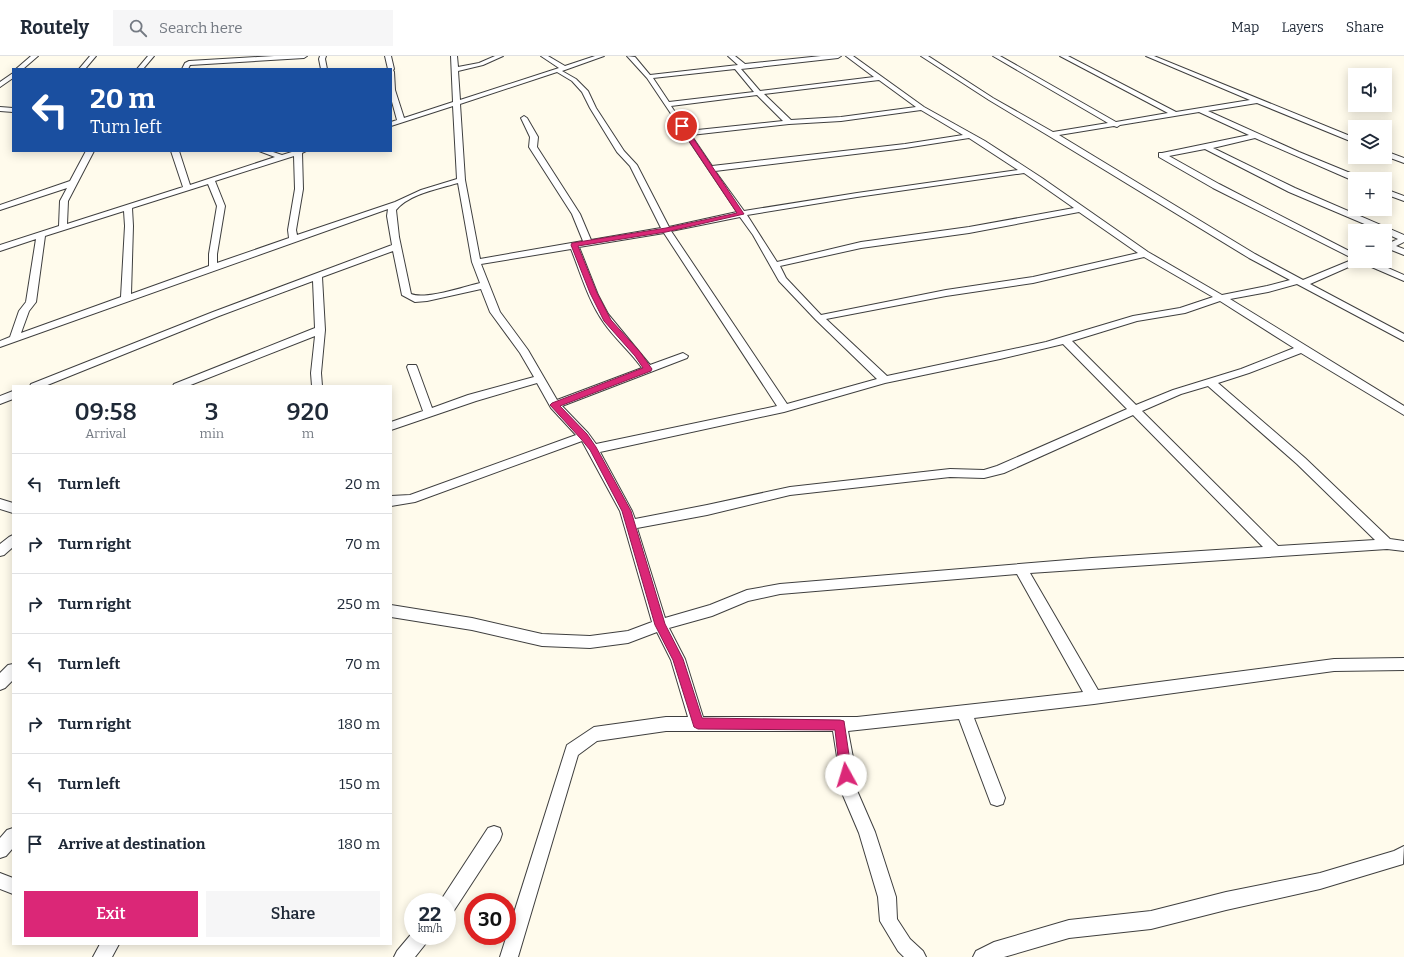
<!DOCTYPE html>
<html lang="en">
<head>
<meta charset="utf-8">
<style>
  :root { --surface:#fff; --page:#f6f6f7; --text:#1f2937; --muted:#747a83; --line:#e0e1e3; --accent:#db2777 }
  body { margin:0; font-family:Bitter,serif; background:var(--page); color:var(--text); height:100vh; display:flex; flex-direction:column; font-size:15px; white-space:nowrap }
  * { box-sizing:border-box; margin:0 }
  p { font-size:13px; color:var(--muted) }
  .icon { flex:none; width:22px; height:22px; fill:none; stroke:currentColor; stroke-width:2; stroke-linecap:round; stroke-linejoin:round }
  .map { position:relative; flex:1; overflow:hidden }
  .side { position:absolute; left:12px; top:329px; width:380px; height:560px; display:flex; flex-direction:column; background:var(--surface); border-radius:0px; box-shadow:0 2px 10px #0003 }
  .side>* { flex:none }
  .hud { position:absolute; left:12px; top:12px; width:380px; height:84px; border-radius:0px; box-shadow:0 2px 10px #0003; background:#1a4fa0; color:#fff; overflow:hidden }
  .buttons { position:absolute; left:1348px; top:12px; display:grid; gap:8px }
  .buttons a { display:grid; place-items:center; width:44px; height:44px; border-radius:0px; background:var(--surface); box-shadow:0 2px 10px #0003; font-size:20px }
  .speed { position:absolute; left:404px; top:837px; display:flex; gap:8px; font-size:20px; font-weight:700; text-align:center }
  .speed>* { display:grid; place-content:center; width:52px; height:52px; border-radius:50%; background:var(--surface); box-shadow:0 2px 10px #0003; line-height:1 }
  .speed small { font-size:10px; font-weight:400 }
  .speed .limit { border:6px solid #d22; background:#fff; color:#111 }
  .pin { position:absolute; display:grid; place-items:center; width:34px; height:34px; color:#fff; margin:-17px; border:2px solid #fff; border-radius:50%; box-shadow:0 1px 4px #0007 }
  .me { position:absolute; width:44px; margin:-22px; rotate:354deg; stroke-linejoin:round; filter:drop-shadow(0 0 3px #0008) }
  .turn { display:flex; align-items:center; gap:14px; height:84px; padding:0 12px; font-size:18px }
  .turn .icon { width:52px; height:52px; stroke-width:2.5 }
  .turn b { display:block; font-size:28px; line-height:34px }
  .eta { display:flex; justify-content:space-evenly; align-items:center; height:68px; text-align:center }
  .eta b { font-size:24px; font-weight:600; line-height:28px }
  .button { display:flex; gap:8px; margin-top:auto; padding:8px 12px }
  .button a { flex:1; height:46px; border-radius:0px; background:var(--accent); color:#fff; font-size:16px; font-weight:600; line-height:46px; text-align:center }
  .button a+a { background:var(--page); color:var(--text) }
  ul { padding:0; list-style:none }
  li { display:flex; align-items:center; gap:12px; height:60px; padding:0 12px; border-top:1px solid var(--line) }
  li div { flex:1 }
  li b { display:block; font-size:15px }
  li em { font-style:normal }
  header { display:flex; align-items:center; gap:24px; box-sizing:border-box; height:56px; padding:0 20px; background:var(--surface); border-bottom:1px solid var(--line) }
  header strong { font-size:19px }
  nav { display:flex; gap:22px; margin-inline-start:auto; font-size:14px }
  .search { width:280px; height:36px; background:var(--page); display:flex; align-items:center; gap:10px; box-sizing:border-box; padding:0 14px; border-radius:0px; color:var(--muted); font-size:15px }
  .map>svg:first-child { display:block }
</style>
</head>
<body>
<header>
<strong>Routely</strong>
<div class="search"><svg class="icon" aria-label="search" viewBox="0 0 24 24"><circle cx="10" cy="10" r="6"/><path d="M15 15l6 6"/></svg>Search here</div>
<nav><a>Map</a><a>Layers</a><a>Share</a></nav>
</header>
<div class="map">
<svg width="1404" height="901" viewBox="0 0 1404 901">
  <rect width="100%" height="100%" fill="#fffbec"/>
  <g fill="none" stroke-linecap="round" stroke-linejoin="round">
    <defs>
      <path id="minor" d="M 31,0 L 38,0 L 23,13 L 16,13 Z
        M 90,0 L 96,0 L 85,13 L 79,13 Z
        M 148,0 L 154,0 L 143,13 L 137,13 Z
        M 274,0 L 307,0 L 304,2 L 190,9 L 188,13 L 182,13 L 185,7 L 189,5 Z
        M 320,0 L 326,0 L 325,3 L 327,13 L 321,13 L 319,3 Z
        M 385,0 L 391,0 L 394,13 L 393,14 L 394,16 L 395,34 L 404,62 L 453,46 L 451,0 L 457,0 L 458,11 L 479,7 L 495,0 L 503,0 L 483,9 L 458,15 L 460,44 L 559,12 L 541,0 L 548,0 L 565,10 L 595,0 L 604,0 L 562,15 L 576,23 L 588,35 L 596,52 L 624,95 L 637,109 L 669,171 L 737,156 L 647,22 L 627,0 L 635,1 L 650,19 L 738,9 L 728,0 L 735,0 L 745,8 L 821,0 L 841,0 L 838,2 L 741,13 L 760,35 L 874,21 L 846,0 L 853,0 L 924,51 L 985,85 L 1042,122 L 1148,196 L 1222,239 L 1267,230 L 1290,224 L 1249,202 L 1049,80 L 989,44 L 921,0 L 928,0 L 993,42 L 1053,76 L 1108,67 L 993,0 L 1000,0 L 1116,66 L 1168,57 L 1060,0 L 1068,0 L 1176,56 L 1250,44 L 1146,0 L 1154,0 L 1355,82 L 1355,87 L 1257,47 L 1208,55 L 1299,96 L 1360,121 L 1361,123 L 1355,123 L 1354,125 L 1255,82 L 1213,92 L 1295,132 L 1404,179 L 1404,186 L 1396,190 L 1404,193 L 1404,199 L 1389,193 L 1385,195 L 1385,189 L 1398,183 L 1385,177 L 1385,175 L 1381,175 L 1289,136 L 1205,93 L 1169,100 L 1219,128 L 1355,198 L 1355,205 L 1372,205 L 1404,219 L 1404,225 L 1360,206 L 1310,228 L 1404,278 L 1404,285 L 1297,228 L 1268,236 L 1230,243 L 1404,350 L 1404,359 L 1301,297 L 1249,317 L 1218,327 L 1305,402 L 1390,483 L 1404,485 L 1404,495 L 1387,493 L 1030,517 L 1098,634 L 1334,603 L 1404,602 L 1404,614 L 1334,615 L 1094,648 L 974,662 L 1005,742 L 1003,748 L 997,750 L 991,748 L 959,663 L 848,675 L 854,707 L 855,730 L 875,776 L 896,841 L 897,863 L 910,883 L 923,895 L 926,901 L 904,901 L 898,895 L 880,865 L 878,841 L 859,777 L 839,730 L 838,707 L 833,675 L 666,675 L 597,685 L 578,699 L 518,901 L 500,901 L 567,689 L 594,671 L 666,661 L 688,661 L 671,604 L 657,576 L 628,587 L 590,592 L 542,590 L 472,574 L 391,561 L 391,549 L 472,562 L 542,578 L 590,580 L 628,575 L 652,566 L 620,455 L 582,385 L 415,446 L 391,450 L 391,440 L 410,439 L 576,379 L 551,352 L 537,327 L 476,345 L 391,374 L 391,366 L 423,355 L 407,311 L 408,309 L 416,309 L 417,311 L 432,352 L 468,339 L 534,321 L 520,297 L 490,256 L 481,233 L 427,245 L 415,246 L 402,239 L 393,195 L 322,221 L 325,274 L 321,317 L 322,330 L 312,330 L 311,317 L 315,280 L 188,330 L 173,330 L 174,328 L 315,272 L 313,225 L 219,260 L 45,330 L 30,330 L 31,328 L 213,256 L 392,189 L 387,160 L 388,153 L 0,291 L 0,285 L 10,281 L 19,255 L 26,246 L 36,183 L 0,195 L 0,189 L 59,170 L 60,145 L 67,132 L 0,154 L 0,149 L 70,125 L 86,95 L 94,95 L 68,145 L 67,168 L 183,131 L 171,95 L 179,95 L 190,129 L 275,101 L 259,95 L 270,95 L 282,99 L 295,95 L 306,95 L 302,97 L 303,133 L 296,174 L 297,179 L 395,146 L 421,134 L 457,123 L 453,50 L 391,70 L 391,66 L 397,64 L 391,42 L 391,13 L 388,13 ZM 735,13 L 754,36 L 669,46 L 653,22 ZM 557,16 L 572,25 L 582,36 L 590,52 L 617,96 L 630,110 L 661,172 L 591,184 L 580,158 L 537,91 L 538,81 L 527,62 L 524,60 L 521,62 L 530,81 L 529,91 L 572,158 L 583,185 L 480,203 L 465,124 L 460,48 ZM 879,24 L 916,51 L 841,61 L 791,64 L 764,38 ZM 757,39 L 783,65 L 688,75 L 671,50 ZM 921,54 L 963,79 L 905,88 L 712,110 L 691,79 L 789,68 L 841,65 ZM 1199,56 L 1249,79 L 1162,97 L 1159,97 L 1159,101 L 1213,132 L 1354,203 L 1303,224 L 1255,198 L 1059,79 L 1114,70 L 1117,71 L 1120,69 ZM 969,82 L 1018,114 L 857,137 L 744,155 L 715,115 L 905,92 ZM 294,100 L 295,133 L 288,174 L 289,182 L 217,207 L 217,198 L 225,150 L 215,125 ZM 1024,117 L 1074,152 L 969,171 L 861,186 L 777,206 L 747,159 L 857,141 ZM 458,127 L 472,206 L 480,227 C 464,231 425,244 411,238 L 399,181 L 396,154 C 409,138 438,133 458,127 ZM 208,128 L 217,150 L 209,198 L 209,210 L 131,238 L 133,170 L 132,152 ZM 124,155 L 125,170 L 121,241 L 21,277 L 29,255 L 36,246 L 45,180 ZM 1079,156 L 1138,197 L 1033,221 L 946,234 L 821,259 L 786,222 L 780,210 L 861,192 L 969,177 ZM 740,161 L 753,179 L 779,225 L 816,264 L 877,323 L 787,348 L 671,175 ZM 664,177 L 777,350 L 596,388 L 588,377 L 562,350 L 687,302 L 688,300 L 683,297 L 650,309 L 608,258 L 598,239 L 579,191 ZM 571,193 C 581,218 588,244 604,267 C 615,283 631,296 642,312 L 557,344 L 528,294 L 500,256 L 481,208 ZM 1144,201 L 1213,241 L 1180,252 L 1133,260 L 1046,286 L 887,320 L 826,263 L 946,240 L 1033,227 ZM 1220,245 L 1294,292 L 1241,313 L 1173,334 L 1136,349 L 1072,285 L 1137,265 L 1185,257 ZM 1063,288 L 1127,353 L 997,410 L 984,414 L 950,413 L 790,431 L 707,449 L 635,463 L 632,455 L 600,396 L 784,356 L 885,327 L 1000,303 ZM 1208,330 L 1297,408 L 1375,484 L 1278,490 L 1142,355 L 1181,338 ZM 1133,359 L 1263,491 L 1092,502 L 780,528 L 747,534 L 710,549 L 665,562 L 637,472 L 707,459 L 790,439 L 950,421 L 984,422 L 1004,417 ZM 1017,518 L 1083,636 L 857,661 L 703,661 L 685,603 L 669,572 L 712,560 L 748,545 L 780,538 Z
        M 13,17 L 13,22 L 0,31 L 0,26 Z
        M 0,51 L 13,52 L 13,56 L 0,55 Z
        M 1385,95 L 1404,102 L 1404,107 L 1385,100 Z
        M 1385,133 L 1404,140 L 1404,145 L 1385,138 Z
        M 13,335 L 13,343 L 0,348 L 0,340 Z
        M 0,443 L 13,447 L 13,457 L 0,453 Z
        M 13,479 L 13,491 L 4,499 L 0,500 L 0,488 L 9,481 Z
        M 13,608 L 13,624 L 5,632 L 0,634 L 0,617 L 8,609 Z
        M 494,770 L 500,772 L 502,778 L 500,784 L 453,856 L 447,859 L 447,846 L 440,846 L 441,844 L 488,772 Z
        M 13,772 L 13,792 L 6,800 L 0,802 L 0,782 L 7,774 Z
        M 1404,790 L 1403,808 L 1320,833 L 1226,854 L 1151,873 L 1069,882 L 1004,901 L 973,901 L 976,895 L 994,886 L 1069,864 L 1151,855 L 1226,836 L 1320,817 L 1394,795 Z
        M 0,817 L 13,822 L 13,838 L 0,833 Z
        M 413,876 L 413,880 L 430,880 L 427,886 L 415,901 L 394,901 L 397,895 Z
        M 100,888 L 119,888 L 112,901 L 93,901 Z"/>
    </defs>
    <use href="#minor" stroke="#3f3f3f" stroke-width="2"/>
    <use href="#minor" fill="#fff" fill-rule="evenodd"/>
  </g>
  <path fill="#db2777" stroke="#8e194d" d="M 682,69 L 685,70 L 744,158 L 666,176 L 578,190 L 597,237 L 611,264 L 640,296 L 652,313 L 651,315 L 560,350 L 587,378 L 596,391 L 631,455 L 665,568 L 683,603 L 702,662 L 840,664 L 844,665 L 852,719 L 850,723 L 846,725 L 842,723 L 840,719 L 835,674 L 698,673 L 694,671 L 673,604 L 655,569 L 622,455 L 590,394 L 581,383 L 550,349 L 552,347 L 643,312 L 635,300 L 604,265 L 590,237 L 571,189 L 572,187 L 666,172 L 737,157 L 679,70 Z"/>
</svg>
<div class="buttons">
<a><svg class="icon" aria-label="sound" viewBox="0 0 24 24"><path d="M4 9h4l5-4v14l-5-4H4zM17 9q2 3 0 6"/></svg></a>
<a><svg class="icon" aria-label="layers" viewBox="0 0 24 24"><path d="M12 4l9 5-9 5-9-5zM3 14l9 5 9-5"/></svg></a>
<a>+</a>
<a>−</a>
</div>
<div class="speed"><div>22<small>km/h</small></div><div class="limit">30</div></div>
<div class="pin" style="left:682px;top:70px;background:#d93025"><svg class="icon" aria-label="arrive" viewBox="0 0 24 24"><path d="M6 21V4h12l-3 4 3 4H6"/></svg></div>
<svg class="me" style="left:846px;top:719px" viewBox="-20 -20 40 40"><circle r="19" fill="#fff"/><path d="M0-13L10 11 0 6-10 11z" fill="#db2777"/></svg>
<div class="hud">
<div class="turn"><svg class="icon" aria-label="left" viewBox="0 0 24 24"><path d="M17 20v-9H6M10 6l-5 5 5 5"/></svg><div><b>20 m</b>Turn left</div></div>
</div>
<section class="side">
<div class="eta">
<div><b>09:58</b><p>Arrival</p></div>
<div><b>3</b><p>min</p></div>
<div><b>920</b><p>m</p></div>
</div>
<ul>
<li><svg class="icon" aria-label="left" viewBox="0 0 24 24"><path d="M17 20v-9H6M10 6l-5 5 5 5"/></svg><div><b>Turn left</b></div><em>20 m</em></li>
<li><svg class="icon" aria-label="right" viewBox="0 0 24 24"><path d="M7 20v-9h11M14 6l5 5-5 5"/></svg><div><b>Turn right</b></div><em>70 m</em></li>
<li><svg class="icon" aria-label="right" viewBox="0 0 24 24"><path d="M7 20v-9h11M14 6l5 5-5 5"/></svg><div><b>Turn right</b></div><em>250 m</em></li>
<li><svg class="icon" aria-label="left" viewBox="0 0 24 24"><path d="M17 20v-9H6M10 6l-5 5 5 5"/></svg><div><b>Turn left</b></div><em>70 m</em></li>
<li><svg class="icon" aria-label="right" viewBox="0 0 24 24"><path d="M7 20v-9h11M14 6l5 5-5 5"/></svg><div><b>Turn right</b></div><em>180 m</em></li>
<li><svg class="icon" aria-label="left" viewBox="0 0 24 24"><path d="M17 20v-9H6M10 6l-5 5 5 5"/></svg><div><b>Turn left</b></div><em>150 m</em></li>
<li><svg class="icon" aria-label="arrive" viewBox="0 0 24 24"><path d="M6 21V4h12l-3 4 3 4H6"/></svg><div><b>Arrive at destination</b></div><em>180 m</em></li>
</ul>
<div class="button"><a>Exit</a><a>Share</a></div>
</section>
</div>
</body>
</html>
